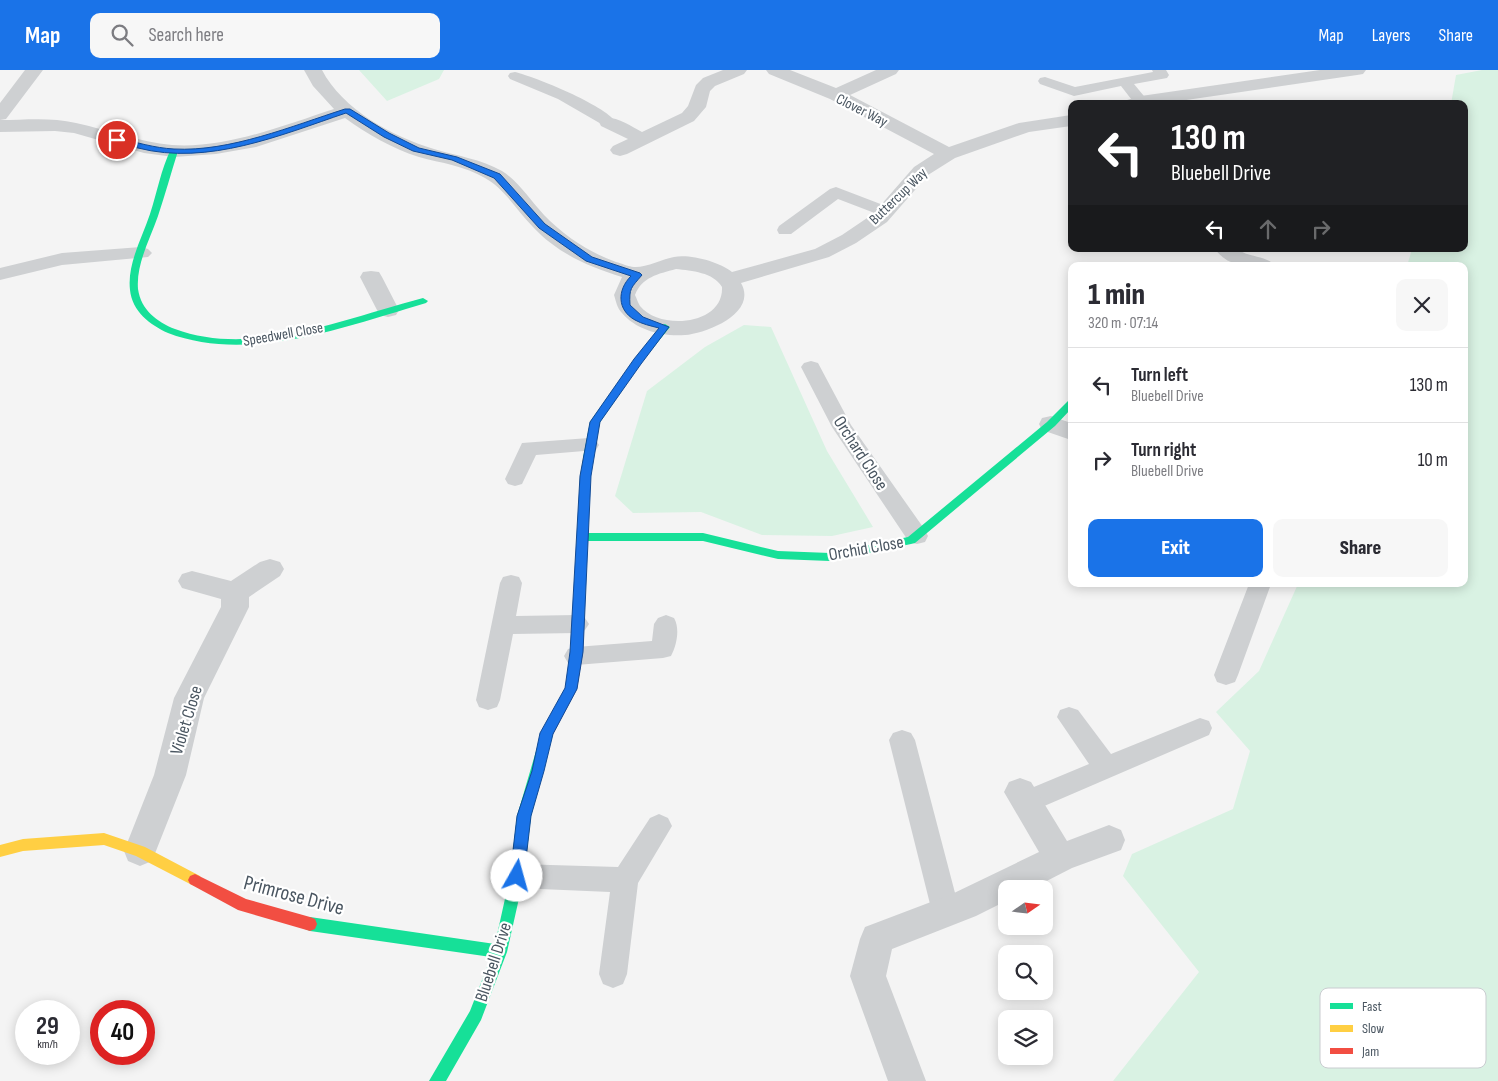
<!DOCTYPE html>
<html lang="en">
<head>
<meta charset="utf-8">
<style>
  :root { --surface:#fff; --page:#f7f7f7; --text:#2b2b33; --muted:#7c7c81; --line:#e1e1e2; --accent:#1a73e8 }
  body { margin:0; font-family:"Sofia Sans Condensed",sans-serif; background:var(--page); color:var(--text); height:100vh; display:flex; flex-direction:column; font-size:19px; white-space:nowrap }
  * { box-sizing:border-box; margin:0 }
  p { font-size:16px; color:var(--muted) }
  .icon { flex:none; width:28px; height:28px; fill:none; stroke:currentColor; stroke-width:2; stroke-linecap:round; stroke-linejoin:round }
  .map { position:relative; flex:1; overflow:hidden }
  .drawer { position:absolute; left:1068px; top:192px; width:400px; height:325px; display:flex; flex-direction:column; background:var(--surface); border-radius:10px; box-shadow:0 2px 12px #0003 }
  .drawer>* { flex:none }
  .banner { position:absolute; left:1068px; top:30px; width:400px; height:152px; border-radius:10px; box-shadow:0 2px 12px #0003; background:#202124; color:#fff; overflow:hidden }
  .needle { width:32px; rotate:76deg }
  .tools { position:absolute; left:998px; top:810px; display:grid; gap:10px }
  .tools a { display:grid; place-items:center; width:55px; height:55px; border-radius:10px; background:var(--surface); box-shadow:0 2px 12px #0003; font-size:25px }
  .speed { position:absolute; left:15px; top:930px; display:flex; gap:10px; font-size:25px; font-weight:700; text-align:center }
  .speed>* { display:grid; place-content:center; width:65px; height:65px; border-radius:50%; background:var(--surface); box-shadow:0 2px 12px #0003; line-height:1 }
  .speed small { font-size:12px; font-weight:400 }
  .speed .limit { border:8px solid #d22; background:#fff; color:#111 }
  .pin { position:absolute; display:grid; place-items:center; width:42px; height:42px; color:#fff; margin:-21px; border:2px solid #fff; border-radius:50%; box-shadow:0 1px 5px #0007 }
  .me { position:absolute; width:55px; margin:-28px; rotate:7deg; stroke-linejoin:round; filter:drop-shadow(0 0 4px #0008) }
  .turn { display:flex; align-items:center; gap:18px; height:105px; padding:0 20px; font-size:22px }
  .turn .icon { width:65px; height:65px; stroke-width:2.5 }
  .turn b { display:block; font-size:35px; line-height:42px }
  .lanes { display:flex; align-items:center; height:48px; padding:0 20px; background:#0003; justify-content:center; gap:25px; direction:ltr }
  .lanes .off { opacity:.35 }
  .round { display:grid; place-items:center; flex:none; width:52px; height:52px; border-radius:10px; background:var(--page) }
  .summary { display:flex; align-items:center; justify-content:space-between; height:85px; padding:0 20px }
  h1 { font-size:30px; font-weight:800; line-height:38px }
  .button { display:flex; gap:10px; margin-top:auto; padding:10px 20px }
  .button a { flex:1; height:58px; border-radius:10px; background:var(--accent); color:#fff; font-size:20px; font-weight:800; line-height:58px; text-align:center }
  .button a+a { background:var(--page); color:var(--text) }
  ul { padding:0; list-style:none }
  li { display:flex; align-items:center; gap:15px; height:75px; padding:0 20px; border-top:1px solid var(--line) }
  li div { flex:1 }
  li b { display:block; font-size:19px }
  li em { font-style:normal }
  header { display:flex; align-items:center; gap:30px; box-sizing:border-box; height:70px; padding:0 25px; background:var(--accent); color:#fff }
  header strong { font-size:24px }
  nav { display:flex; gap:28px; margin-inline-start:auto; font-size:18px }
  .search { width:350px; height:45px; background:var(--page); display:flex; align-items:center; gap:12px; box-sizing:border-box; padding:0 18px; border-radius:10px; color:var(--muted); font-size:19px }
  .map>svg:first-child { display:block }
</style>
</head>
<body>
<header>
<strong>Map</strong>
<div class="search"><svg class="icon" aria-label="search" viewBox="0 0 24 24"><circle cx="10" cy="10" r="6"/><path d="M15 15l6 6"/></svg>Search here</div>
<nav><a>Map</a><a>Layers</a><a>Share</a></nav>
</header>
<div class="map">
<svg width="1498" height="1011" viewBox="0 0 1498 1011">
  <rect width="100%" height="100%" fill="#f4f4f4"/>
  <path fill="#d9f2e3" d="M 359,0 L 444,0 L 439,9 L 387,31 Z
    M 1482,0 L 1498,0 L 1498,1011 L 1113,1011 L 1199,902 L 1123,806 L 1132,784 L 1233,739 L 1250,681 L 1216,642 L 1259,601 L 1298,514 L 1464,514 L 1464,196 L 1407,196 L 1412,179 L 1464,179 L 1464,34 L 1451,34 L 1456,5 Z
    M 744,255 L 771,257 L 827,381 L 873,457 L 832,466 L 762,465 L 701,442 L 633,443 L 615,426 L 647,321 L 705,277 Z"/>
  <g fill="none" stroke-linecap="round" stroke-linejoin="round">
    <path fill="#ced0d2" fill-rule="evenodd" d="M 1152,0 L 1166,0 L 1169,5 L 1167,8 L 1134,14 L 1148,31 L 1146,34 L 1135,34 L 1121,16 L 1074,26 L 1040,14 L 1038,11 L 1040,8 L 1045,7 L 1075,17 L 1153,2 Z
      M 515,2 C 536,7 604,35 616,52 L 613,55 L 603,55 L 558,29 L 510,9 L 508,6 L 510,3 Z
      M 836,117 L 891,138 L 893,142 L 891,146 L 885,147 L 838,129 L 791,164 L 779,164 L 777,160 L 779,156 L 830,119 Z
      M 811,291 L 818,293 L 851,355 L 925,460 L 928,466 L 925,472 L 917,474 L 909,472 L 832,357 L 801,297 L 804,293 Z
      M 589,368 L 596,370 L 599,375 L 596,380 L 536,385 L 522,414 L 515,416 L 508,414 L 505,409 L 522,373 Z
      M 511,505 L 519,507 L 522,513 L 516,546 L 577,545 L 585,548 L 589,554 L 585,560 L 577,563 L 513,564 L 500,630 L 497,637 L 488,640 L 479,637 L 476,630 L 500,513 L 503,507 Z
      M 1249,514 L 1271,514 L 1238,605 L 1235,612 L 1226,615 L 1217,612 L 1214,605 Z
      M 666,545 L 674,548 C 680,558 677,575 671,586 L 663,588 L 576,595 L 568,593 L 564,586 L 568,579 L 576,577 L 652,571 L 654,554 L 658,548 Z
      M 1069,637 L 1078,640 L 1111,684 L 1200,648 L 1209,651 L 1212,658 L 1209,665 L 1035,740 L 1026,743 L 1017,740 L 1013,732 L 1017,724 L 1089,694 L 1057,647 L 1060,640 Z
      M 902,660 L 911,663 L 915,670 L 960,842 L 956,851 L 946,855 L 936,851 L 932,842 L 889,670 L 893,663 Z
      M 659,744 L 668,748 L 672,756 L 638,813 L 627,904 L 623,914 L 613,918 L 603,914 L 599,904 L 610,822 L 517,818 L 507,815 L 503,806 L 507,797 L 517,794 L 618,797 L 650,748 Z"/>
    <path fill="#ced0d2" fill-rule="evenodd" d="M 25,0 L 43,0 L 6,49 L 0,50 C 25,50 51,47 76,53 C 108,60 139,72 172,75 C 225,79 285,55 334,39 L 313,16 L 304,0 L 322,0 C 342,39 393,67 434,79 C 457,86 481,89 502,101 C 519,112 530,130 544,145 C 563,165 590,183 616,192 C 621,193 629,197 634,197 C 645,198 663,189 674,187 C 691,184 719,192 732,202 L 815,179 L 842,165 L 873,144 L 914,97 L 934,84 L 830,29 L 769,4 L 766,0 L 790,0 L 836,18 L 876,0 L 899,0 L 896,4 L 850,25 L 949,77 L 1019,53 L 1071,45 L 1071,56 L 1029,62 L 955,88 L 928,105 L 887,152 L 856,173 L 829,187 L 741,213 C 758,243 707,263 685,265 C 663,267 636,260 622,243 C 617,238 616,231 614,225 L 622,207 C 589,197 557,183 533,157 C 517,141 505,119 485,108 C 465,96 441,93 419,87 C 393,79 367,64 345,48 L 256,77 L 216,84 L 174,87 L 144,83 L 74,63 L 55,61 L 0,62 L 0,33 ZM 676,199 C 692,201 713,202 722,217 C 724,255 660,261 640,236 C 638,233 637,229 635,225 C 642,207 658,204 676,199 Z
      M 723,0 L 747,0 L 744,4 L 715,16 L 710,21 L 706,37 L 694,51 L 627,84 L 620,86 L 613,84 L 610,80 L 613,76 L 628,69 L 601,56 L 599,52 L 601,48 C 616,45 630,56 642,62 L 682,43 L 688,36 L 696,15 L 703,8 Z
      M 1320,0 L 1366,0 L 1363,4 L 1357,5 L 1159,34 L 1124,34 L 1127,30 L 1141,26 Z
      M 141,177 L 148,179 L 152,183 L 148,187 L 62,195 L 0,210 L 0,198 L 62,183 Z
      M 1215,179 L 1238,179 C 1248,188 1267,185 1275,196 C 1253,197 1229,199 1215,179 Z
      M 371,201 L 379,202 L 382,207 L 399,240 L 396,245 L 388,247 L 380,245 L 377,240 L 360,207 L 363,202 Z
      M 1051,346 L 1071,353 L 1071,370 L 1042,360 L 1039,354 L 1042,348 Z
      M 270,489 L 280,492 L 284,499 L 280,506 L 249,527 L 249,537 L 204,628 L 186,705 L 152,791 L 140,796 L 128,791 L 124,781 L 154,705 L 174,628 L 221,537 L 221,529 L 182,518 L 178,511 L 182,504 L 192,501 L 231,511 L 260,492 Z
      M 1020,708 L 1031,712 L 1067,771 L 1109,755 L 1121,760 L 1125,770 L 1121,780 L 1072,798 L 1031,819 L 1006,819 L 1006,831 L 976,846 L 892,879 L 886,906 L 926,1011 L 888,1011 L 850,906 L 860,869 L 865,857 L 952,824 L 1039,782 L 1004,722 L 1009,712 Z"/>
    <path fill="#16e098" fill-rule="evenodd" d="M 171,79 L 178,81 C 171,103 165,125 158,146 C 150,169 136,194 138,219 C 141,240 157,252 175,259 C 253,288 346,248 423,228 L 428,231 L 426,233 C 347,256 249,294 168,263 C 150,255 132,241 130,220 C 127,194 142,168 150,144 C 157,123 161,99 171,79 Z
      M 665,254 L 670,257 L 640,294 L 600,352 L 593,388 L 592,390 L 584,390 L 583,388 L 590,352 L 634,290 L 662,255 Z
      M 1071,330 L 1071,339 L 1055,356 L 915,473 L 911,474 L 830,491 L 778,489 L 703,471 L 582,471 L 577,467 L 582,463 L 703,463 L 778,481 L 830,483 L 908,467 L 1047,352 L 1068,331 Z
      M 547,659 L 551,660 L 553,664 L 531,746 L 524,806 L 507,882 L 481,950 L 446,1011 L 429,1011 L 470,941 L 491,887 L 310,861 L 305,859 L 303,854 L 305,849 L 310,847 L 495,874 L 510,806 L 517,746 L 541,664 L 543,660 Z"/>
    <path fill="#ffcf43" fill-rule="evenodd" d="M 588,384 L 593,388 L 590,406 L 584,556 L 582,559 L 574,559 L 572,556 L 580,406 L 583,388 Z
      M 104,763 L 145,777 L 200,806 L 202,810 L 200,814 L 195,816 L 190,814 L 136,786 L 104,775 L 23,781 L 0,787 L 0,775 L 23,769 Z"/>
    <path fill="#f24e42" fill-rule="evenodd" d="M 578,552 L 582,553 L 584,556 L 583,582 L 577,619 L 551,668 L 547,669 L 543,668 L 541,664 L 565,619 L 571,582 L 572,556 L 574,553 Z
      M 195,804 L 246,829 L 310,847 L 315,849 L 317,854 L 315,859 L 310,861 L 238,840 L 190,814 L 188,810 L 190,806 Z"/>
  </g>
  <path fill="#1a73e8" stroke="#114b97" d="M 345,39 L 350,39 L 389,63 L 419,78 L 457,87 L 500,104 L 545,154 L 592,187 L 640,203 L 642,205 C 631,218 629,218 630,235 L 643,247 L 669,257 L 641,294 L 600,352 L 591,406 L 583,582 L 577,619 L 553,664 L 544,701 L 531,746 L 524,806 L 522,811 L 517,813 L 512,811 L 510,806 L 517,746 L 532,701 L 540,663 L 565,618 L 570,582 L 580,406 L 590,352 L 634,289 L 659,258 C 651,256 642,254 635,250 C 617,240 617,220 631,206 L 586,191 L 539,158 L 494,108 L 452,90 L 413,81 L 384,67 L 346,43 C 281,65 208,96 138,78 C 130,76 120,75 113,70 L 117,68 C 136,72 154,78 174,79 C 230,82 292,56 345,39 Z"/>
  <g text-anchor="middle" stroke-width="4.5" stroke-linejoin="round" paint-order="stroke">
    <g font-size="15" fill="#4a5661" stroke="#fff">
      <text transform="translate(862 40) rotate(27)" y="5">Clover Way</text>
      <text transform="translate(898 126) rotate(-44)" y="5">Buttercup Way</text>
      <text transform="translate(283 264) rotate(-10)" y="5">Speedwell Close</text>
    </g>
    <g font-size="18" fill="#4a5661" stroke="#fff">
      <text transform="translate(861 383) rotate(57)" y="6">Orchard Close</text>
      <text transform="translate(866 478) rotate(-10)" y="6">Orchid Close</text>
      <text transform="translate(186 650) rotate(-73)" y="6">Violet Close</text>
      <text transform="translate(493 892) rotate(-72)" y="6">Bluebell Drive</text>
    </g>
    <g font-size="21" fill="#4a5661" stroke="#fff">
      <text transform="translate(294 825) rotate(15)" y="7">Primrose Drive</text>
    </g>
  </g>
  <rect x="1320" y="918" width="166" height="80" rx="8" fill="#fff" stroke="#c9ccd0" stroke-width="1"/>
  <rect x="1330" y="933" width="23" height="6" fill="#16e098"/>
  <rect x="1330" y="955" width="23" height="7" fill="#ffcf43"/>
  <rect x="1330" y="978" width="23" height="6" fill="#f24e42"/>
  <g font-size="14" fill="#4a5661">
    <text x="1362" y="941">Fast</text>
    <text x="1362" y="963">Slow</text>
    <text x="1362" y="986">Jam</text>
  </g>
</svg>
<div class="tools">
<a><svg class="needle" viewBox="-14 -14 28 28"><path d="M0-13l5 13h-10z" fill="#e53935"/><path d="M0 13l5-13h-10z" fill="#7c7c81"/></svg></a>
<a><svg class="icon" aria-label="search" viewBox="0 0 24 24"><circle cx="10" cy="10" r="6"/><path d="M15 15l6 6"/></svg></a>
<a><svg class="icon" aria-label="layers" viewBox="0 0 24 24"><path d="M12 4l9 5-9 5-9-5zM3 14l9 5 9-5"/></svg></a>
</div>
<div class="speed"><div>29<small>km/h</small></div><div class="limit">40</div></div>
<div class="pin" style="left:117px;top:70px;background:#d93025"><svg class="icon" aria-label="arrive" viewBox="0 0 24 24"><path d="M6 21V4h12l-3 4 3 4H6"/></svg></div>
<svg class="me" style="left:517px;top:806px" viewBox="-20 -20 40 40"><circle r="19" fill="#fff"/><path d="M0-13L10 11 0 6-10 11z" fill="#1a73e8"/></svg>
<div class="banner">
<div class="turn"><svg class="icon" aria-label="left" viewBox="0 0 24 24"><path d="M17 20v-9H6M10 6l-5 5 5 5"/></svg><div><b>130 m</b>Bluebell Drive</div></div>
<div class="lanes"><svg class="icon" aria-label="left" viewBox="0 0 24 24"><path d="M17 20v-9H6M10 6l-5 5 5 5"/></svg><svg class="icon off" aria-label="ahead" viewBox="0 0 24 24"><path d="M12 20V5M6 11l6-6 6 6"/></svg><svg class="icon off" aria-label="right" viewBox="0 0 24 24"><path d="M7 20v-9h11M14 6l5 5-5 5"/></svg></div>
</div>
<section class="drawer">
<div class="summary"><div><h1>1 min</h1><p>320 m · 07:14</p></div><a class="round"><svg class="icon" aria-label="close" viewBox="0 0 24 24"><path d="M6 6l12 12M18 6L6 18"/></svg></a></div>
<ul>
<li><svg class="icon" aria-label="left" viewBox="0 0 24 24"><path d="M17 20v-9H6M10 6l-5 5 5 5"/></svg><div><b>Turn left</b><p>Bluebell Drive</p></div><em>130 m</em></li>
<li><svg class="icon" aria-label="right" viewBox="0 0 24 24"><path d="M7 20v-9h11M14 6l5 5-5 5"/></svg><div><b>Turn right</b><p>Bluebell Drive</p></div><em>10 m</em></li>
</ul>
<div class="button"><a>Exit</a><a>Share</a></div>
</section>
</div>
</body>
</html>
